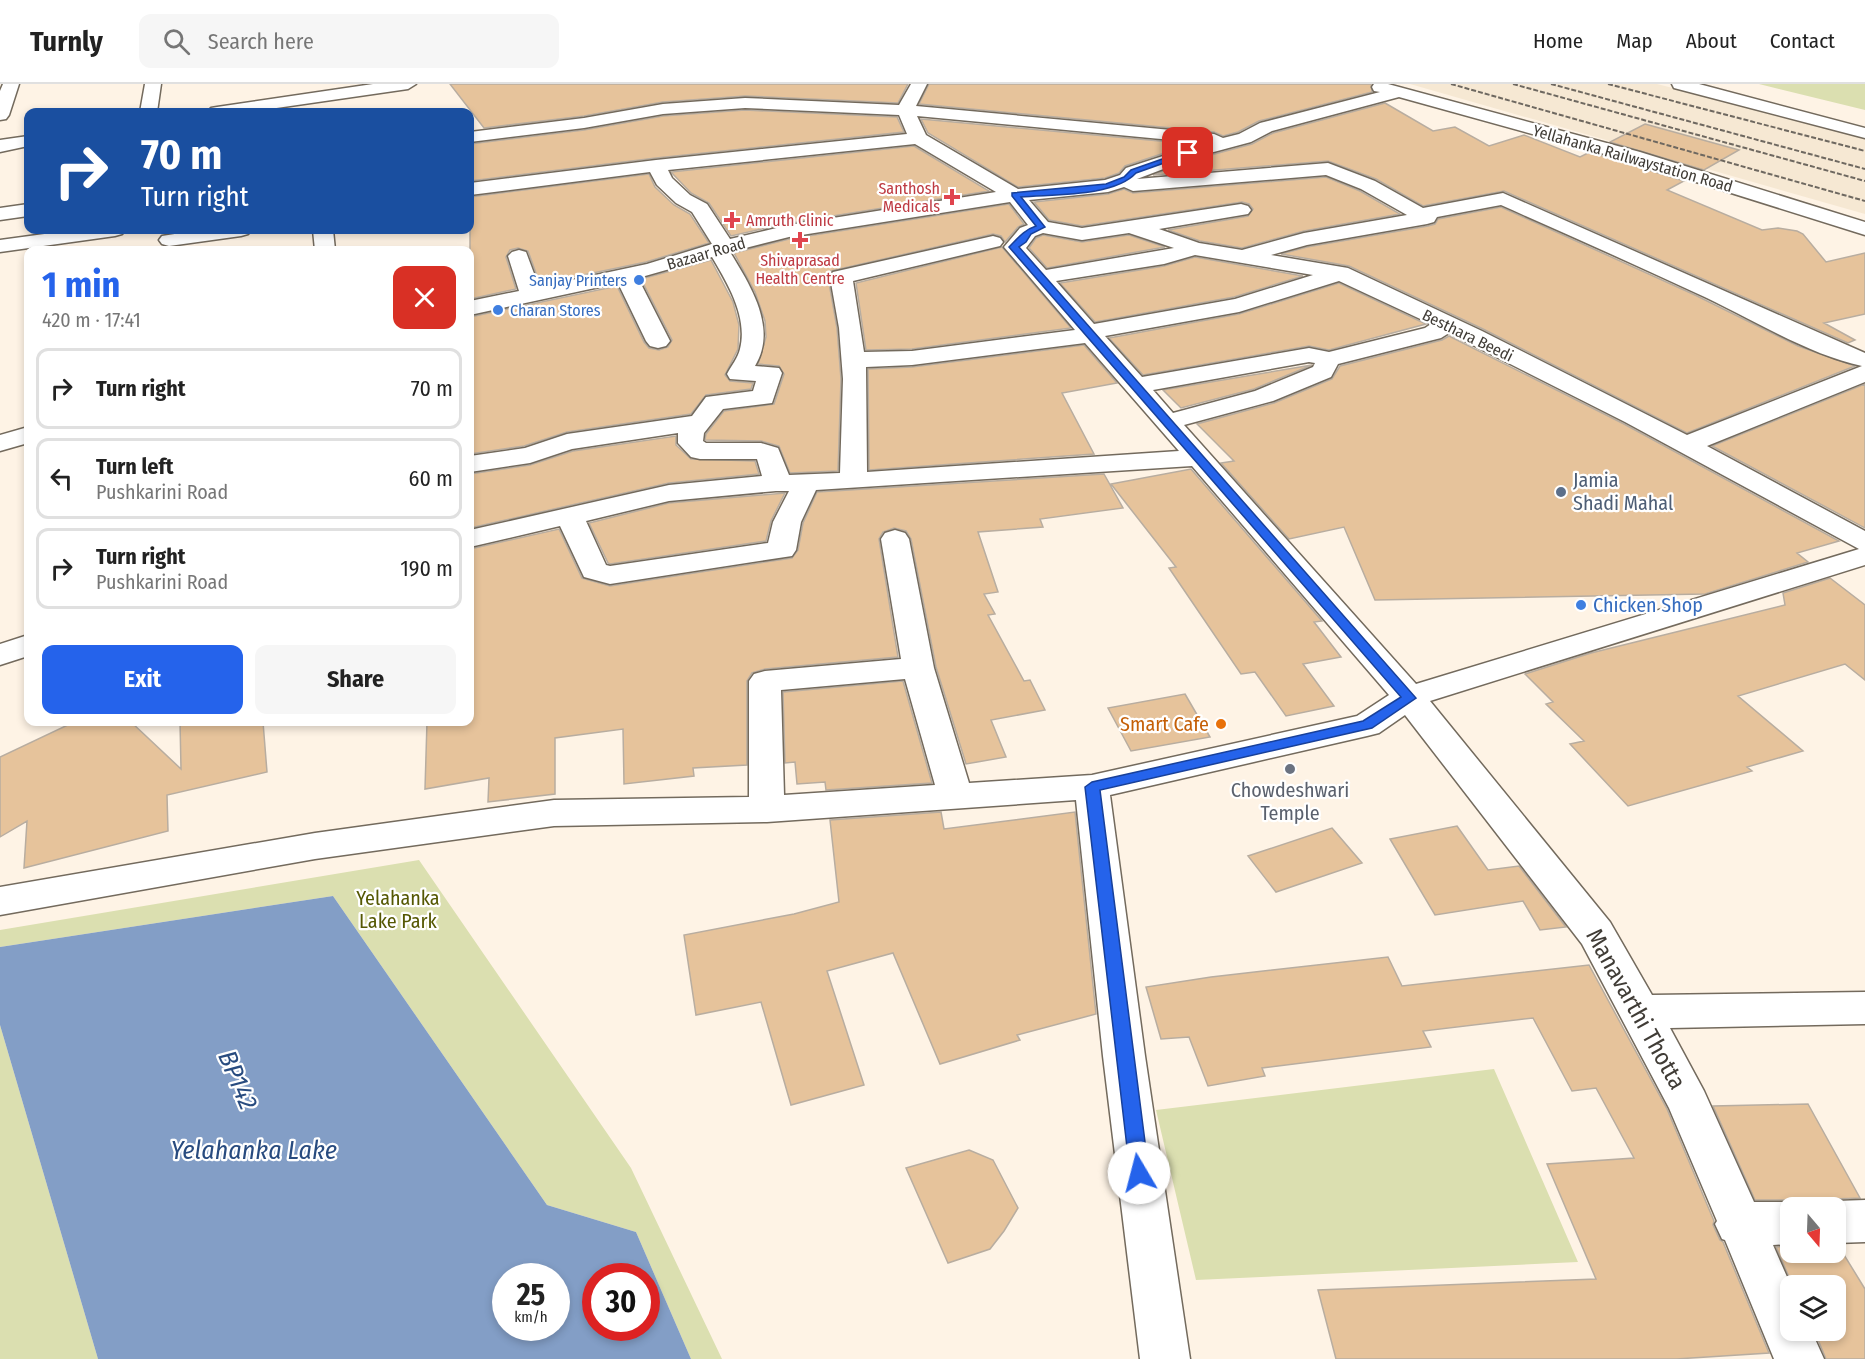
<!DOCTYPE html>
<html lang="en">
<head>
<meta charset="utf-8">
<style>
  :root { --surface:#fff; --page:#f6f6f6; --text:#222; --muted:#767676; --line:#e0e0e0; --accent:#2563eb }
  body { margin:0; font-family:"Fira Sans Condensed",sans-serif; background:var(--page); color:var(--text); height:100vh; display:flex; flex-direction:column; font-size:22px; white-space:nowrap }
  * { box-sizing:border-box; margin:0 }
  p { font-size:20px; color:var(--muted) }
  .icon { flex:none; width:33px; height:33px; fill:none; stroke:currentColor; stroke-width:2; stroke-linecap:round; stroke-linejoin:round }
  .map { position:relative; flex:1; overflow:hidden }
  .details { position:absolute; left:24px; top:162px; width:450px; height:480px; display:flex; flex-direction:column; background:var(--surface); border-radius:12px; box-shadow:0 3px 9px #0003 }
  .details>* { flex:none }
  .top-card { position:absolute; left:24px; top:24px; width:450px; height:126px; border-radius:12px; box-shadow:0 3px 9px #0003; background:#1a4fa0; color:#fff; overflow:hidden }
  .needle { width:39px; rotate:161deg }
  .controls { position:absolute; left:1780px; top:1113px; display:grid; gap:12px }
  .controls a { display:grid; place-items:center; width:66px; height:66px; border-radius:12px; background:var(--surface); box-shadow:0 3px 9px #0003; font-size:30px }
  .speed { position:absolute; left:492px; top:1179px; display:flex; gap:12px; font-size:30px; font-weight:700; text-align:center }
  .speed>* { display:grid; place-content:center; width:78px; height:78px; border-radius:50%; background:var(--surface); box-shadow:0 3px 9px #0003; line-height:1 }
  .speed small { font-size:15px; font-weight:400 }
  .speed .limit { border:9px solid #d22; background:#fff; color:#111 }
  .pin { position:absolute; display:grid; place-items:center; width:51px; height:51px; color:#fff; margin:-26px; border-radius:12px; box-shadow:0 3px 9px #0006 }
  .me { position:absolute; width:66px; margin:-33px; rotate:352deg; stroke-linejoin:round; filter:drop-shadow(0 0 4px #0008) }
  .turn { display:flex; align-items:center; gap:21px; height:126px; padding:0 18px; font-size:27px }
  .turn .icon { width:78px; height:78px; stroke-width:2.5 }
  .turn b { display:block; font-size:42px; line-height:51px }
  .round { display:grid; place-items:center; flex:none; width:63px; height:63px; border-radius:12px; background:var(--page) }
  .head { display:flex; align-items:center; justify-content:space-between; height:102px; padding:0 18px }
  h1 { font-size:36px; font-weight:700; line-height:45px; color:var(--accent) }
  .primary-button { display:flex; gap:12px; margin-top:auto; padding:12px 18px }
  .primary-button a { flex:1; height:69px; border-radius:12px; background:var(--accent); color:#fff; font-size:24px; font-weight:700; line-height:69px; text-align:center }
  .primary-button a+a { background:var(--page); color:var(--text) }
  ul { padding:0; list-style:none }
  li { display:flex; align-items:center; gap:18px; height:81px; margin:0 12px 9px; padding:0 6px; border:3px solid var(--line); border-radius:12px }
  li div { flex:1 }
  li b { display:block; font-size:22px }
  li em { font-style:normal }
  header { display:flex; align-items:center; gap:36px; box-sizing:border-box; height:84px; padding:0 30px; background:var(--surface); border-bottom:2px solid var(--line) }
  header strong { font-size:28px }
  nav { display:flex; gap:33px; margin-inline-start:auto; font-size:21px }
  .search { width:420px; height:54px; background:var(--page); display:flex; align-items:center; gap:15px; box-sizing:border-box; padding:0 21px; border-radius:12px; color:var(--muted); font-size:22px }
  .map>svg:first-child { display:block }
</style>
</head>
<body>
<header>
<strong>Turnly</strong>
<div class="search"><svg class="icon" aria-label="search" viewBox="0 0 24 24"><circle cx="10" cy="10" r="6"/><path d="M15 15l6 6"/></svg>Search here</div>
<nav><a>Home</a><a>Map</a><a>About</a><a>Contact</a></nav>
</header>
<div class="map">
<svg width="1865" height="1275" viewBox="0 0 1865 1275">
  <rect width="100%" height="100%" fill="#fef3e5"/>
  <path fill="#f6e8d3" d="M 1410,0 L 1657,0 L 1865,52 L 1865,130 Z"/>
  <path fill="#dbdfb0" d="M 1759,0 L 1865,0 L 1865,26 Z
    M 419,776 L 631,1084 L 722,1275 L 691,1275 L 636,1148 L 547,1121 L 333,812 L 0,863 L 0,846 Z
    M 0,941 L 98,1275 L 0,1275 Z
    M 1494,985 L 1578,1178 L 1196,1196 L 1156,1026 Z"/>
  <path fill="#839ec6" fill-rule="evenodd" d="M 333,812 L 547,1121 L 636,1148 L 691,1275 L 98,1275 L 0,941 L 0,863 ZM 506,1192 L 556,1192 L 556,1244 L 506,1244 ZM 596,1192 L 646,1192 L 646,1244 L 596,1244 Z"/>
  <path fill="#e6c39b" stroke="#b8ada0" stroke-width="1.5" d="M 450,0 L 908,0 L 898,19 L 745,12 L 663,18 L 584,32 L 484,44 Z
    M 929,0 L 1371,0 L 1372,8 L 1259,37 L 1238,48 L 1223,52 L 1214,48 L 919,20 Z
    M 1385,19 L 1433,47 L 1455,43 L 1489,62 L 1524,51 L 1580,73 L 1590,68 L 1684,97 L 1667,106 L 1762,146 L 1778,144 L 1797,147 L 1803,150 L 1826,178 L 1865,169 L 1865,230 L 1824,239 L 1855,256 L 1848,259 L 1504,107 L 1423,122 L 1376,95 L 1328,77 L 1153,91 L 1196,75 L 1252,60 L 1273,49 Z
    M 745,26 L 897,33 L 904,48 L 656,74 L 470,97 L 470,60 L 584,46 L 663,32 Z
    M 921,35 L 1192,60 L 1125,82 L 1119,89 L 1105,94 L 1018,103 L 928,49 Z
    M 1645,40 L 1739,66 L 1704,86 L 1610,58 Z
    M 914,62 L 989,107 L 789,139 L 731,152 L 709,119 L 691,109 L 671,88 Z
    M 649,90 L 655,103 L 674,121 L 690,130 L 709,159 L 646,178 L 540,200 L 528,167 L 518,164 L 510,166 L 506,173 L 516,205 L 470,215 L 470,113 Z
    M 1326,93 L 1360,107 L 1400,130 L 1304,147 L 1242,164 L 1200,157 L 1168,146 L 1248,132 L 1253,125 L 1249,120 L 1242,118 L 1082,142 L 1049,136 L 1034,118 L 1108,110 L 1124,105 L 1133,109 Z
    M 1009,120 L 1024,140 L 1018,143 L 1005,158 L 1001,152 L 993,150 L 831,187 L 828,193 L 837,244 L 841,295 L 838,387 L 790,389 L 779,362 L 761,357 L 705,356 L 706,350 L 724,327 L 774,320 L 784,290 L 779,282 L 758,280 L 766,253 L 765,237 L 755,208 L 734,169 L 789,155 Z
    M 1501,123 L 1695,211 L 1798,262 L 1855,282 L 1687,349 L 1483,245 L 1349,182 L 1281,170 L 1307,163 L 1428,142 L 1435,140 L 1438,135 Z
    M 1043,151 L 1082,158 L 1129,151 L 1165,163 L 1047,184 L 1029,164 L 1036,154 Z
    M 1002,163 L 1071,244 L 912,265 L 866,266 L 856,199 Z
    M 1195,173 L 1303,192 L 1234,213 L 1095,238 L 1060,199 L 1164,182 Z
    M 711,176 L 733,218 L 739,241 L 738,265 L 725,291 L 730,297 L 753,299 L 751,305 L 706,311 L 691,330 L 567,348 L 524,362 L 470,370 L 470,233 L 617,202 L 644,258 L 649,264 L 659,266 L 668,263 L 672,256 L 641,195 Z
    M 1339,199 L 1426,240 L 1329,266 L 1309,262 L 1143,291 L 1109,254 L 1239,230 Z
    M 1449,252 L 1624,340 L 1839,457 L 1797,469 L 1808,478 L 1705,510 L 1375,516 L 1344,443 L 1289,455 L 1221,379 L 1234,377 L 1197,340 L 1274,319 L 1332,295 L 1340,282 L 1442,256 Z
    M 1084,261 L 1117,299 L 1062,309 L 1094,370 L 869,386 L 868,285 L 912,283 Z
    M 1312,281 L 1254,305 L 1181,324 L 1163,306 Z
    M 1865,300 L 1865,444 L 1712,362 Z
    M 676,352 L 676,361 L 691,375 L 755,377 L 759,390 L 669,399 L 470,444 L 470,390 L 530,381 L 573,367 Z
    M 1191,385 L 1322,537 L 1314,538 L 1341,573 L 1303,580 L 1334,622 L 1286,632 L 1255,588 L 1241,590 L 1169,484 L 1176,483 L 1111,400 Z
    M 1104,390 L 1123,424 L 1040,435 L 1043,443 L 978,448 L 998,508 L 984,510 L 995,530 L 988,531 L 1024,597 L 1030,596 L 1045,626 L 991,636 L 1006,673 L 966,680 L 936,583 L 911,455 L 906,447 L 894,444 L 883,448 L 879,455 L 898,573 L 765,585 L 752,589 L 747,597 L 747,681 L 693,684 L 694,692 L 624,700 L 623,645 L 555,654 L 555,710 L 488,718 L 489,694 L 425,705 L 427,638 L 470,638 L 470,465 L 559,445 L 582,494 L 610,502 L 792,474 L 798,466 L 803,439 L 817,408 Z
    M 785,409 L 771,437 L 766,457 L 610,480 L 608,479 L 589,439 L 669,419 Z
    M 1830,494 L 1865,521 L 1865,596 L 1845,580 L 1738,612 L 1803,667 L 1747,683 L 1752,687 L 1628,722 L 1570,660 L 1584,657 L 1546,620 L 1553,618 L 1525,590 L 1591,569 L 1785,521 L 1783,509 Z
    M 903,597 L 932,699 L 826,706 L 825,698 L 797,700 L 795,678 L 785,679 L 783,608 Z
    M 1185,610 L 1210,653 L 1131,667 L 1108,624 Z
    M 74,638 L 131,638 L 181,685 L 180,638 L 263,638 L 267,688 L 167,711 L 168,747 L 24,784 L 27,737 L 0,753 L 0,673 Z
    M 941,728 L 944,745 L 1075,728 L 1096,930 L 1017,951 L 1020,956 L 940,980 L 893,869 L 827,887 L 864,1001 L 791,1021 L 761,918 L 696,931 L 684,851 L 794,830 L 839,818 L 830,736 Z
    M 1457,742 L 1488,786 L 1519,782 L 1566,843 L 1540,846 L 1523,817 L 1435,831 L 1390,755 Z
    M 1332,744 L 1362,779 L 1276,808 L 1248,772 Z
    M 1388,873 L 1402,902 L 1589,881 L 1667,1025 L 1714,1137 L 1713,1141 L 1720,1156 L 1723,1158 L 1769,1269 L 1676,1275 L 1336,1275 L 1318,1206 L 1596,1195 L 1547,1080 L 1634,1074 L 1596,1004 L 1572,1007 L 1533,934 L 1423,947 L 1431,963 L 1262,984 L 1265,992 L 1208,1002 L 1189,953 L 1161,955 L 1146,903 L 1211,893 Z
    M 1808,1020 L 1860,1114 L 1835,1115 L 1814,1121 L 1815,1124 L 1808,1124 L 1791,1116 L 1755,1116 L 1713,1022 Z
    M 969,1066 L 993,1076 L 1018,1124 L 1004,1147 L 990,1165 L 948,1179 L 906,1084 Z
    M 1836,1161 L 1838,1161 L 1865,1205 L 1865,1275 L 1826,1275 L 1814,1246 L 1836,1246 L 1836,1202 L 1793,1202 L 1776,1163 L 1791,1162 L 1791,1168 L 1836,1168 Z"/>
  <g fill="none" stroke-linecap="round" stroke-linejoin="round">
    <defs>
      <path id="minor" d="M 3,0 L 19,0 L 9,31 L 6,35 L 0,36 L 0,7 Z
        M 145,0 L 161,0 L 157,28 L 140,28 Z
        M 373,0 L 416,0 L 408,5 L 249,28 L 208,28 L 211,24 L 217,23 Z
        M 911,0 L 927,0 L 916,22 L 1214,50 L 1223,54 L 1239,50 L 1260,39 L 1380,8 L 1374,7 L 1372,3 L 1374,0 L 1388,0 L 1640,68 L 1865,138 L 1865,151 L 1626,76 L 1399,13 L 1272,47 L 1251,58 L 1195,73 L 1137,95 L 1328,79 L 1375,97 L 1423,124 L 1503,109 L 1865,269 L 1865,298 L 1707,362 L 1865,447 L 1865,481 L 1430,617 L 1610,838 L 1652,911 L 1865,908 L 1865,940 L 1670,944 L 1704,1007 L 1754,1118 L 1791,1118 L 1806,1124 L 1791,1124 L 1791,1160 L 1773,1161 L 1791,1202 L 1791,1246 L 1811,1246 L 1824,1275 L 1774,1275 L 1725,1156 L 1722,1155 L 1715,1140 L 1717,1137 L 1669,1024 L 1582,860 L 1405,631 L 1379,649 L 1367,652 L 1110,711 L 1145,972 L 1190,1275 L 1140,1275 L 1103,972 L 1076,716 L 767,738 L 554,742 L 315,775 L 0,831 L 0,803 L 315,749 L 554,716 L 749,713 L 749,597 L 754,590 L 765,587 L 901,575 L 881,455 L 885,449 L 895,446 L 905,449 L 909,455 L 934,584 L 969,699 L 1092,691 L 1357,632 L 1389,611 L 1192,382 L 816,406 L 801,438 L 796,466 L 792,472 L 610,500 L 584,493 L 560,442 L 470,463 L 470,446 L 669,401 L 762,392 L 757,375 L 700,375 L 691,373 L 678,359 L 678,349 L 572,365 L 530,379 L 470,388 L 470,372 L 525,364 L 567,350 L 692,332 L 706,313 L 753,307 L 756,297 L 730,295 L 727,290 C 731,282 738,274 740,265 C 748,233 728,200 712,173 L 638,194 L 670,257 L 666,262 L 658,264 L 650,262 L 646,257 L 618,199 L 470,231 L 470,217 L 519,207 L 508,172 L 512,168 L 519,166 L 526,168 L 539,203 L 647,180 L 712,160 L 692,128 L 676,119 L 657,101 L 650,88 L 470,111 L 470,99 L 656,76 L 907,50 L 899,31 L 745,24 L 663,30 L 584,44 L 470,58 L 470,48 L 584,34 L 663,20 L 745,14 L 899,21 ZM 917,32 L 1203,59 L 1126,84 L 1120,91 L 1105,96 L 1018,105 L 926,51 ZM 915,60 L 996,108 L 789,141 L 730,155 L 707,120 L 690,111 L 672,94 L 668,86 ZM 1326,91 L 1361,105 L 1407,131 L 1304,149 L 1242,166 L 1199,159 L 1159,145 L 1248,130 L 1251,126 L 1248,122 L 1241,120 L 1082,144 L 1048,138 L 1029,116 L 1108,108 L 1124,103 L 1133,107 ZM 1010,118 L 1028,141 L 1020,144 L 1004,163 L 1075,246 L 912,267 L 864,268 L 853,197 L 1000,162 L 1003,158 L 1000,154 L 993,152 L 833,188 L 830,193 L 839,244 L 843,295 L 840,389 L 789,391 L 778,364 L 761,359 L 706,359 L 703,357 L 704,349 L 723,325 L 772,319 L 782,289 L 779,284 L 755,282 C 778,244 750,201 730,168 L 789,153 ZM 1501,121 C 1566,150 1632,179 1696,209 C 1747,232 1808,271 1862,282 L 1687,351 L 1482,247 L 1348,184 L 1271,171 L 1307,161 L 1427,140 L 1434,138 L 1437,133 ZM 1043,149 L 1082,156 L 1129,149 L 1174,164 L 1046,186 L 1026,164 L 1035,152 ZM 1195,171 L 1313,191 L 1235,215 L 1094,240 L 1056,197 L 1164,180 ZM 1339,197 L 1431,240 L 1425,244 L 1329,268 L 1309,264 L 1142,293 L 1105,252 L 1239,228 ZM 1449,249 L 1625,338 L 1859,465 L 1416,600 L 1184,341 L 1273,317 L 1331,293 L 1338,280 L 1441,254 ZM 1085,259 L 1179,367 L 867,388 L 866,283 L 912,281 ZM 1309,278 L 1315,279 L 1313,283 L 1255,307 L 1173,329 L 1153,306 ZM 776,407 L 789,407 L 773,438 L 768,459 L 610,482 L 606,481 L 586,437 L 669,417 ZM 905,595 L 935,701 L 784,711 L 781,606 Z
        M 1672,0 L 1699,0 L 1865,44 L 1865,54 L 1674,4 Z
        M 28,52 L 28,62 L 0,68 L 0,56 Z
        M 28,120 L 28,132 L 0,136 L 0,124 Z
        M 74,146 L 125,146 L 122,150 L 115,152 L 0,168 L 0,156 Z
        M 200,146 L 251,146 L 248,150 L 241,152 L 169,162 L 162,160 L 159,156 L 162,152 Z
        M 313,146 L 333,146 L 335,166 L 315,166 Z
        M 28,343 L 28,359 L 0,367 L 0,351 Z
        M 28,551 L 28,572 L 0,581 L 0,560 Z
        M 1865,1116 L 1865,1158 L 1836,1159 L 1836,1124 L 1820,1123 L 1836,1117 Z"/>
    </defs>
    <use href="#minor" stroke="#736a5d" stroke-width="3"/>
    <use href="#minor" fill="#fff" fill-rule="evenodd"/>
    <path stroke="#6e6860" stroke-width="2" stroke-dasharray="5 2" stroke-linecap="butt" d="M 1451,0 L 1865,117
      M 1513,0 L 1865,97
      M 1551,0 L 1865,85
      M 1608,0 L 1865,67"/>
  </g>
  <path fill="#2563eb" stroke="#184099" stroke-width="1.5" d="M 1185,67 L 1192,69 L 1136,89 C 1114,113 1053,110 1021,113 L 1045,143 L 1031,150 L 1026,158 L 1019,163 L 1416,614 L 1372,644 L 1100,706 L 1149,1089 L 1146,1094 L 1139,1097 L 1133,1094 L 1130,1089 L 1085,703 L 1092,698 L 1363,637 L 1401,613 L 1009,163 C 1018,154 1024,146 1036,142 L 1012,112 L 1012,109 L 1106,100 L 1124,93 L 1131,86 Z"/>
  <g fill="#e0444e" stroke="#fff" stroke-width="2">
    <path d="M949 104h6v6h6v6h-6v6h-6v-6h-6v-6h6z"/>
    <path d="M729 127h6v6h6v6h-6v6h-6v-6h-6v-6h6z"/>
    <path d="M797 147h6v6h6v6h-6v6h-6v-6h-6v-6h6z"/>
  </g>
  <g fill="#3f7fe0" stroke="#fff" stroke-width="2">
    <circle cx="639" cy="196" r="6"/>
    <circle cx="498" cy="226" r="6"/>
    <circle cx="1581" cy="521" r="6"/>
  </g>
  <circle fill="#5c6f8a" stroke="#fff" stroke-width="2" cx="1561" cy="408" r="6"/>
  <circle fill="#e8710a" stroke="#fff" stroke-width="2" cx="1221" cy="640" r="6"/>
  <circle fill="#6b7280" stroke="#fff" stroke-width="2" cx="1290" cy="685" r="6"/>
  <g text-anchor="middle" stroke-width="4.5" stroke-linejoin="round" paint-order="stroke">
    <g font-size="16" fill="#403c36" stroke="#fff">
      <text transform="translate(1633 74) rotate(16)" y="6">Yellahanka Railwaystation Road</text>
      <text transform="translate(706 169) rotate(-16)" y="6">Bazaar Road</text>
      <text transform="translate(1468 251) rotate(26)" y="6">Besthara Beedi</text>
    </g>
    <g font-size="16" fill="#be3a42" stroke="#fff" text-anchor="end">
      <text x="940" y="110">Santhosh<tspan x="940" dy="18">Medicals</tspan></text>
      <text x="746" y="142" text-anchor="start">Amruth Clinic</text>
      <text x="800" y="182" text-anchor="middle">Shivaprasad<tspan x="800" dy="18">Health Centre</tspan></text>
    </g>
    <g font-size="16" fill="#366cbe" stroke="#fff" text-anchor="end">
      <text x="627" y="202">Sanjay Printers</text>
      <text x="510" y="232" text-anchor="start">Charan Stores</text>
    </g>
    <g font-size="20" fill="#4e5e75" stroke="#fff" text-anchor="start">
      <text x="1573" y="403">Jamia<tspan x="1573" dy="23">Shadi Mahal</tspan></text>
    </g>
    <g font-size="20" fill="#366cbe" stroke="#fff" text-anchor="start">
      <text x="1593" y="528">Chicken Shop</text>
    </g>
    <g font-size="20" fill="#c56008" stroke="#fff" text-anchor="end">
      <text x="1209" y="647">Smart Cafe</text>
    </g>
    <g font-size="20" fill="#5b616d" stroke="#fff">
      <text x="1290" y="713">Chowdeshwari<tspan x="1290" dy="23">Temple</tspan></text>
    </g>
    <g font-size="20" fill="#555803" stroke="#fff">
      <text x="398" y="821">Yelahanka<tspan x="398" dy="23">Lake Park</tspan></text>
    </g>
    <g font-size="24" fill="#403c36" stroke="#fff">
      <text transform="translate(1636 925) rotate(61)" y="8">Manavarthi Thotta</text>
    </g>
    <g font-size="26" font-style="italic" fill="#284b7f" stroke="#fff">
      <text transform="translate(238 996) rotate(67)" y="9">BP142</text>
      <text x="254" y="1075">Yelahanka Lake</text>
    </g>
  </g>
</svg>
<div class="controls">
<a><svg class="needle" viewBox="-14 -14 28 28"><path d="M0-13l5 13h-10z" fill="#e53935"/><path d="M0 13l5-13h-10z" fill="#767676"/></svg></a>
<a><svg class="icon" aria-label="layers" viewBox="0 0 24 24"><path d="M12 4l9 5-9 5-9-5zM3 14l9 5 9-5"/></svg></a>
</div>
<div class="speed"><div>25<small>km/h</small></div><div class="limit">30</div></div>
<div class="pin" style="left:1188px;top:69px;background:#d93025"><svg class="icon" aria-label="arrive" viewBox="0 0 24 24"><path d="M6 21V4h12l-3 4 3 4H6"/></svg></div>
<svg class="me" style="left:1139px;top:1089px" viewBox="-20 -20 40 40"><circle r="19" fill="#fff"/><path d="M0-13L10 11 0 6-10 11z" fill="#2563eb"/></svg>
<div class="top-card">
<div class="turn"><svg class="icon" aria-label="right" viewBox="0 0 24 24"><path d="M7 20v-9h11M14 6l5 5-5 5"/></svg><div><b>70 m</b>Turn right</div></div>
</div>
<section class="details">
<div class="head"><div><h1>1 min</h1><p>420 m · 17:41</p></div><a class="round" style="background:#d93025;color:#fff"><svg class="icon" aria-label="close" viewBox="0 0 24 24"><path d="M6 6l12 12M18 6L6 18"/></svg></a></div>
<ul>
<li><svg class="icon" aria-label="right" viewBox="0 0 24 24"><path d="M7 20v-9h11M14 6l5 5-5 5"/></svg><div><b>Turn right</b></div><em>70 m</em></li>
<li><svg class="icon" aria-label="left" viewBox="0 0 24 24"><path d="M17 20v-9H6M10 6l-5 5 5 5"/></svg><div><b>Turn left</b><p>Pushkarini Road</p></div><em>60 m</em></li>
<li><svg class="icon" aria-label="right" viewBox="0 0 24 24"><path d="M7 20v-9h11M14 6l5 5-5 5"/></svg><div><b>Turn right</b><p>Pushkarini Road</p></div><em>190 m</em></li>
</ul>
<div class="primary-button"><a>Exit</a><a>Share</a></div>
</section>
</div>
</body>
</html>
